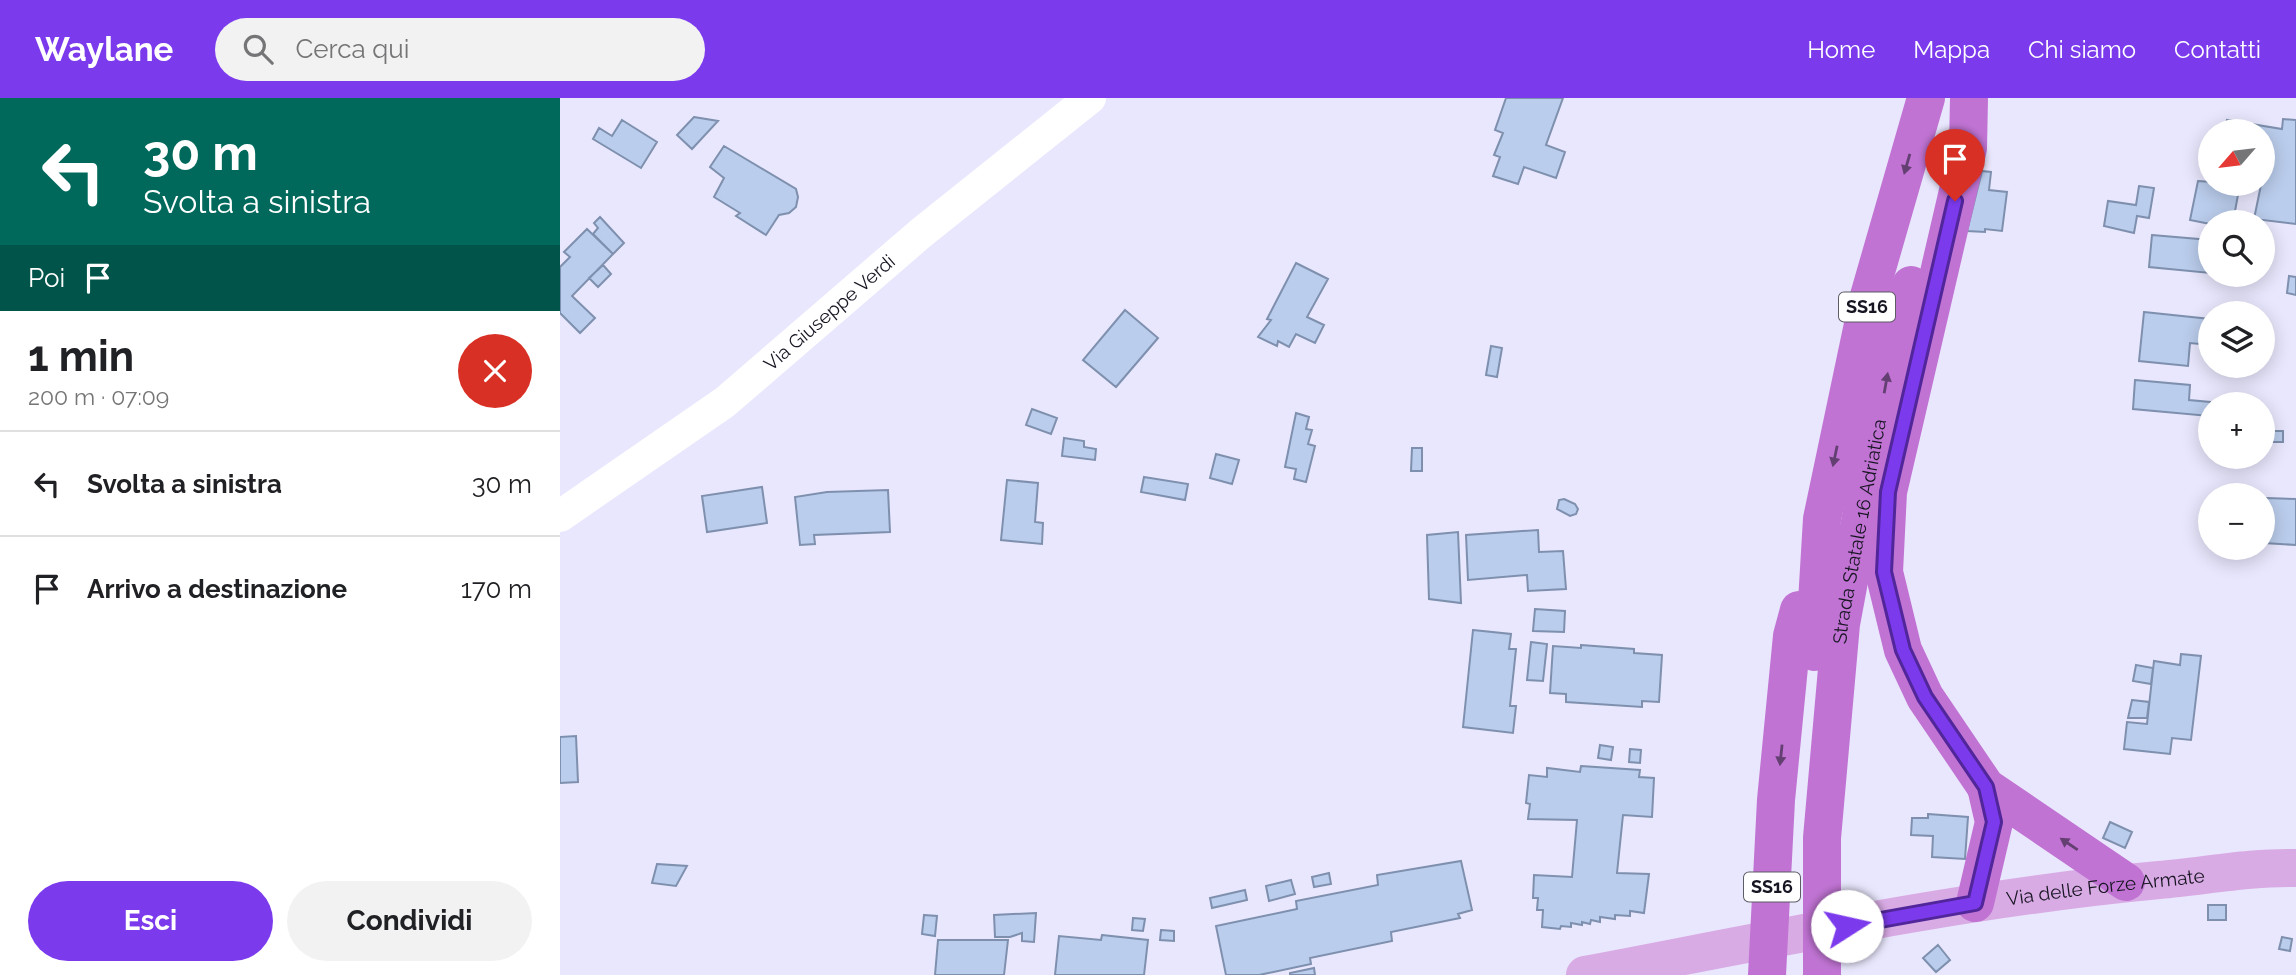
<!DOCTYPE html>
<html lang="it">
<head>
<meta charset="utf-8">
<style>
  :root { --surface:#fff; --page:#f2f2f2; --text:#202124; --muted:#757577; --line:#e0e0e0; --accent:#7c3aed }
  body { margin:0; font-family:Raleway,sans-serif; background:var(--page); color:var(--text); height:100vh; display:flex; flex-direction:column; font-size:26px; white-space:nowrap }
  * { box-sizing:border-box; margin:0 }
  p { font-size:23px; color:var(--muted) }
  .icon { flex:none; width:38px; height:38px; fill:none; stroke:currentColor; stroke-width:2; stroke-linecap:round; stroke-linejoin:round }
  .map { position:relative; flex:1; overflow:hidden }
  .side { display:flex; flex-direction:column; background:var(--surface); width:560px }
  .side>* { flex:none }
  .banner { background:#00695c; color:#fff; overflow:hidden }
  .needle { width:46px; rotate:242deg }
  .controls { position:absolute; left:1638px; top:21px; display:grid; gap:14px }
  .controls a { display:grid; place-items:center; width:77px; height:77px; border-radius:50%; background:var(--surface); box-shadow:0 4px 18px #0003; font-size:35px }
  .pin { position:absolute; display:grid; place-items:center; width:60px; height:60px; color:#fff; margin:-72px -30px; border-radius:50% 50% 50% 0; rotate:-45deg; box-shadow:0 0 7px #0007 }
  .pin .icon { rotate:45deg }
  .me { position:absolute; width:77px; margin:-38px; rotate:80deg; stroke-linejoin:round; filter:drop-shadow(0 0 5px #0008) }
  .turn { display:flex; align-items:center; gap:24px; height:147px; padding:0 28px; font-size:32px }
  .turn .icon { width:91px; height:91px; stroke-width:2.5 }
  .turn b { display:block; font-size:49px; line-height:60px }
  .then { display:flex; align-items:center; height:66px; padding:0 28px; background:#0003; gap:14px; font-size:26px }
  .round { display:grid; place-items:center; flex:none; width:74px; height:74px; border-radius:37px; background:var(--page) }
  .head { display:flex; align-items:center; justify-content:space-between; height:119px; padding:0 28px }
  h1 { font-size:42px; font-weight:700; line-height:52px }
  .action { display:flex; gap:14px; margin-top:auto; padding:14px 28px }
  .action a { flex:1; height:80px; border-radius:42px; background:var(--accent); color:#fff; font-size:28px; font-weight:700; line-height:80px; text-align:center }
  .action a+a { background:var(--page); color:var(--text) }
  ul { padding:0; list-style:none }
  li { display:flex; align-items:center; gap:21px; height:105px; padding:0 28px; border-top:2px solid var(--line) }
  li div { flex:1 }
  li b { display:block; font-size:26px }
  li em { font-style:normal }
  header { display:flex; align-items:center; gap:42px; box-sizing:border-box; height:98px; padding:0 35px; background:var(--accent); color:#fff }
  header strong { font-size:33px }
  nav { display:flex; gap:38px; margin-inline-start:auto; font-size:24px }
  .search { width:490px; height:63px; background:var(--page); display:flex; align-items:center; gap:18px; box-sizing:border-box; padding:0 24px; border-radius:38px; color:var(--muted); font-size:26px }
  main { display:flex; flex:1; min-height:0 }
  .map>svg:first-child { display:block }
</style>
</head>
<body>
<header>
<strong>Waylane</strong>
<div class="search"><svg class="icon" aria-label="search" viewBox="0 0 24 24"><circle cx="10" cy="10" r="6"/><path d="M15 15l6 6"/></svg>Cerca qui</div>
<nav><a>Home</a><a>Mappa</a><a>Chi siamo</a><a>Contatti</a></nav>
</header>
<main>
<section class="side">
<div class="banner">
<div class="turn"><svg class="icon" aria-label="left" viewBox="0 0 24 24"><path d="M17 20v-9H6M10 6l-5 5 5 5"/></svg><div><b>30 m</b>Svolta a sinistra</div></div>
<div class="then">Poi<svg class="icon" aria-label="arrive" viewBox="0 0 24 24"><path d="M6 21V4h12l-3 4 3 4H6"/></svg></div>
</div>
<div class="head"><div><h1>1 min</h1><p>200 m · 07:09</p></div><a class="round" style="background:#d93025;color:#fff"><svg class="icon" aria-label="close" viewBox="0 0 24 24"><path d="M6 6l12 12M18 6L6 18"/></svg></a></div>
<ul>
<li><svg class="icon" aria-label="left" viewBox="0 0 24 24"><path d="M17 20v-9H6M10 6l-5 5 5 5"/></svg><div><b>Svolta a sinistra</b></div><em>30 m</em></li>
<li><svg class="icon" aria-label="arrive" viewBox="0 0 24 24"><path d="M6 21V4h12l-3 4 3 4H6"/></svg><div><b>Arrivo a destinazione</b></div><em>170 m</em></li>
</ul>
<div class="action"><a>Esci</a><a>Condividi</a></div>
</section>
<div class="map">
<svg width="1736" height="877" viewBox="0 0 1736 877">
  <rect width="100%" height="100%" fill="#e9e7fd"/>
  <path fill="#bacdec" stroke="#7e90ae" stroke-width="2" d="M 946,0 L 1003,0 L 986,47 L 1005,54 L 996,80 L 964,69 L 958,86 L 933,78 L 940,59 L 934,57 L 943,35 L 935,32 Z
    M 134,19 L 158,23 L 132,51 L 117,37 Z
    M 1723,21 L 1736,22 L 1736,126 L 1694,121 L 1707,58 L 1703,58 L 1703,33 L 1665,33 L 1667,22 L 1722,31 Z
    M 62,22 L 97,44 L 81,70 L 33,41 L 39,30 L 52,38 Z
    M 164,48 L 236,91 L 238,99 L 236,109 L 229,115 L 219,117 L 206,137 L 176,118 L 180,115 L 154,99 L 164,80 L 150,69 Z
    M 1422,73 L 1431,74 L 1429,92 L 1447,94 L 1442,133 L 1425,131 L 1425,134 L 1407,133 Z
    M 1638,83 L 1680,86 L 1673,124 L 1650,126 L 1630,122 Z
    M 1579,88 L 1594,90 L 1589,120 L 1577,118 L 1574,135 L 1544,128 L 1548,103 L 1576,107 Z
    M 40,119 L 64,145 L 53,156 L 33,136 L 38,130 L 34,125 Z
    M 27,131 L 53,156 L 12,198 L 35,220 L 20,235 L 0,215 L 0,169 L 10,159 L 4,154 Z
    M 1592,137 L 1650,142 L 1650,175 L 1589,169 Z
    M 736,165 L 768,181 L 747,219 L 764,227 L 755,245 L 736,236 L 729,249 L 718,243 L 717,248 L 698,239 L 711,222 L 707,221 Z
    M 43,167 L 51,176 L 38,189 L 29,180 Z
    M 1729,178 L 1736,179 L 1736,197 L 1727,195 Z
    M 565,212 L 598,240 L 556,289 L 523,262 Z
    M 1584,214 L 1650,221 L 1650,247 L 1630,245 L 1628,268 L 1579,263 Z
    M 931,248 L 942,250 L 937,279 L 926,277 Z
    M 1575,282 L 1630,287 L 1629,302 L 1650,304 L 1649,318 L 1573,311 Z
    M 472,311 L 497,320 L 491,336 L 466,327 Z
    M 736,315 L 749,319 L 746,331 L 752,332 L 748,346 L 755,348 L 746,384 L 734,381 L 736,371 L 725,369 Z
    M 1712,333 L 1723,333 L 1723,344 L 1712,344 Z
    M 504,340 L 524,343 L 524,349 L 536,351 L 535,362 L 502,358 Z
    M 852,350 L 862,350 L 862,373 L 851,373 Z
    M 656,356 L 679,362 L 672,386 L 650,380 Z
    M 584,379 L 628,386 L 625,402 L 581,394 Z
    M 447,382 L 478,385 L 475,424 L 483,425 L 482,446 L 441,442 Z
    M 202,389 L 207,425 L 147,434 L 142,398 Z
    M 328,392 L 330,434 L 254,437 L 255,446 L 240,447 L 235,399 L 267,394 Z
    M 1706,400 L 1736,401 L 1736,447 L 1704,445 Z
    M 1004,401 L 1015,406 L 1018,411 L 1016,416 L 1010,418 L 997,411 L 999,402 Z
    M 978,432 L 979,454 L 1003,453 L 1006,491 L 968,493 L 967,477 L 908,482 L 906,437 Z
    M 898,434 L 901,505 L 869,501 L 867,437 Z
    M 975,511 L 1005,513 L 1004,534 L 973,533 Z
    M 913,532 L 951,536 L 949,551 L 956,551 L 950,608 L 956,608 L 953,635 L 903,629 Z
    M 971,544 L 987,546 L 983,583 L 967,582 Z
    M 1021,547 L 1074,551 L 1074,555 L 1102,557 L 1099,604 L 1082,603 L 1082,609 L 1006,604 L 1006,596 L 990,595 L 993,548 L 1021,550 Z
    M 1621,556 L 1641,558 L 1631,642 L 1612,640 L 1610,656 L 1564,651 L 1567,624 L 1587,626 L 1594,563 L 1620,567 Z
    M 1576,567 L 1593,570 L 1591,586 L 1573,583 Z
    M 1572,602 L 1589,604 L 1587,620 L 1568,620 Z
    M 16,638 L 18,684 L 0,685 L 0,639 Z
    M 1040,647 L 1053,649 L 1051,662 L 1038,660 Z
    M 1070,651 L 1081,652 L 1080,665 L 1069,664 Z
    M 1021,668 L 1080,672 L 1079,679 L 1094,680 L 1092,719 L 1063,717 L 1057,775 L 1089,776 L 1084,815 L 1070,813 L 1070,818 L 1055,817 L 1055,821 L 1040,819 L 1040,824 L 1031,822 L 1030,826 L 1022,824 L 1022,827 L 1011,825 L 1011,829 L 1001,828 L 1000,831 L 982,829 L 983,812 L 977,812 L 978,800 L 973,800 L 974,777 L 1012,779 L 1017,722 L 968,721 L 970,706 L 966,705 L 969,677 L 987,679 L 987,670 L 1020,674 Z
    M 1368,716 L 1408,719 L 1405,761 L 1372,759 L 1373,738 L 1351,737 L 1352,720 L 1368,720 Z
    M 1550,724 L 1572,734 L 1565,750 L 1543,740 Z
    M 901,763 L 912,812 L 898,816 L 900,820 L 831,834 L 832,843 L 750,860 L 751,866 L 699,877 L 666,877 L 656,828 L 737,811 L 736,803 L 818,787 L 817,777 Z
    M 97,766 L 127,768 L 116,788 L 92,785 Z
    M 769,775 L 771,786 L 754,789 L 752,779 Z
    M 731,782 L 735,796 L 709,803 L 706,788 Z
    M 685,792 L 687,802 L 652,810 L 650,800 Z
    M 1648,807 L 1666,807 L 1666,822 L 1648,822 Z
    M 476,815 L 474,844 L 462,843 L 462,835 L 450,839 L 435,839 L 434,817 Z
    M 364,817 L 377,818 L 375,838 L 362,836 Z
    M 573,820 L 585,821 L 583,833 L 572,832 Z
    M 601,832 L 614,833 L 614,843 L 600,842 Z
    M 542,837 L 588,842 L 584,877 L 495,877 L 499,838 L 541,842 Z
    M 1722,839 L 1732,841 L 1730,853 L 1719,851 Z
    M 378,842 L 448,842 L 444,877 L 375,877 Z
    M 1378,847 L 1390,862 L 1376,874 L 1363,860 Z
    M 754,870 L 755,877 L 730,877 L 730,875 Z"/>
  <g fill="none" stroke-linecap="round" stroke-linejoin="round">
    <path stroke="#fff" stroke-width="32" id="s1" d="M 0,418 L 165,304 L 361,135 L 530,0"/>
    <path stroke="#d9abe5" stroke-width="38" id="s2" d="M 1025,877 C 1215,841 1406,800 1599,782 C 1645,778 1690,769 1736,770"/>
    <g stroke="#c073d3" stroke-width="38">
      <path d="M 1409,0 L 1408,50 L 1328,394 L 1324,474 L 1343,552 L 1365,599 L 1426,689 L 1566,784"/>
      <path d="M 1254,554 L 1262,421 L 1309,198 L 1366,0"/>
      <path d="M 1415,805 L 1434,724 L 1426,689"/>
      <path d="M 1207,877 L 1216,702 L 1232,538 L 1239,512"/>
      <path id="s3" d="M 1262,877 L 1262,740 L 1281,526 L 1331,258 L 1351,187"/>
    </g>
  </g>
  <defs><path id="oneway-solid" d="M-6-.8H1V-3.2L6.5 0L1 3.2V.8H-6Z" transform="scale(1.75)"/></defs>
  <g fill="#633f72">
    <use href="#oneway-solid" transform="translate(1347 66) rotate(106)"/>
    <use href="#oneway-solid" transform="translate(1326 285) rotate(-80)"/>
    <use href="#oneway-solid" transform="translate(1275 358) rotate(102)"/>
    <use href="#oneway-solid" transform="translate(1221 657) rotate(96)"/>
    <use href="#oneway-solid" transform="translate(1509 746) rotate(-146)"/>
  </g>
  <g fill="none" stroke-linecap="round" stroke-linejoin="round">
    <defs>
      <path id="route" d="M 1287,828 L 1415,805 L 1434,724 L 1426,689 L 1365,599 L 1343,552 L 1324,474 L 1328,394 L 1395,103"/>
    </defs>
    <use href="#route" stroke="#51269a" stroke-width="18"/>
    <use href="#route" stroke="#7c3aed" stroke-width="12"/>
  </g>
  <g text-anchor="middle" stroke-width="7" stroke-linejoin="round" paint-order="stroke">
    <g fill="#fff" stroke="#5d5b64" stroke-width="2">
      <rect x="1279" y="194.5" width="56" height="29" rx="5"/>
      <rect x="1184" y="774.5" width="56" height="29" rx="5"/>
    </g>
    <g font-size="18" font-weight="bold" fill="#171522">
      <text x="1307" y="215">SS16</text>
      <text x="1212" y="795">SS16</text>
    </g>
    <g font-size="19" fill="#171522" stroke="#fff">
      <text dy="7" stroke="none"><textPath href="#s1" startOffset="338">Via Giuseppe Verdi</textPath></text>
      <text dy="7" stroke="none"><textPath href="#s3" startOffset="446">Strada Statale 16 Adriatica</textPath></text>
      <text dy="7" stroke="none"><textPath href="#s2" startOffset="528">Via delle Forze Armate</textPath></text>
    </g>
  </g>
</svg>
<div class="controls">
<a><svg class="needle" viewBox="-14 -14 28 28"><path d="M0-13l5 13h-10z" fill="#e53935"/><path d="M0 13l5-13h-10z" fill="#757577"/></svg></a>
<a><svg class="icon" aria-label="search" viewBox="0 0 24 24"><circle cx="10" cy="10" r="6"/><path d="M15 15l6 6"/></svg></a>
<a><svg class="icon" aria-label="layers" viewBox="0 0 24 24"><path d="M12 4l9 5-9 5-9-5zM3 14l9 5 9-5"/></svg></a>
<a>+</a>
<a>−</a>
</div>
<div class="pin" style="left:1395px;top:103px;background:#d93025"><svg class="icon" aria-label="arrive" viewBox="0 0 24 24"><path d="M6 21V4h12l-3 4 3 4H6"/></svg></div>
<svg class="me" style="left:1287px;top:828px" viewBox="-20 -20 40 40"><circle r="19" fill="#fff"/><path d="M0-13L10 11 0 6-10 11z" fill="#7c3aed"/></svg>
</div>
</main>
</body>
</html>
